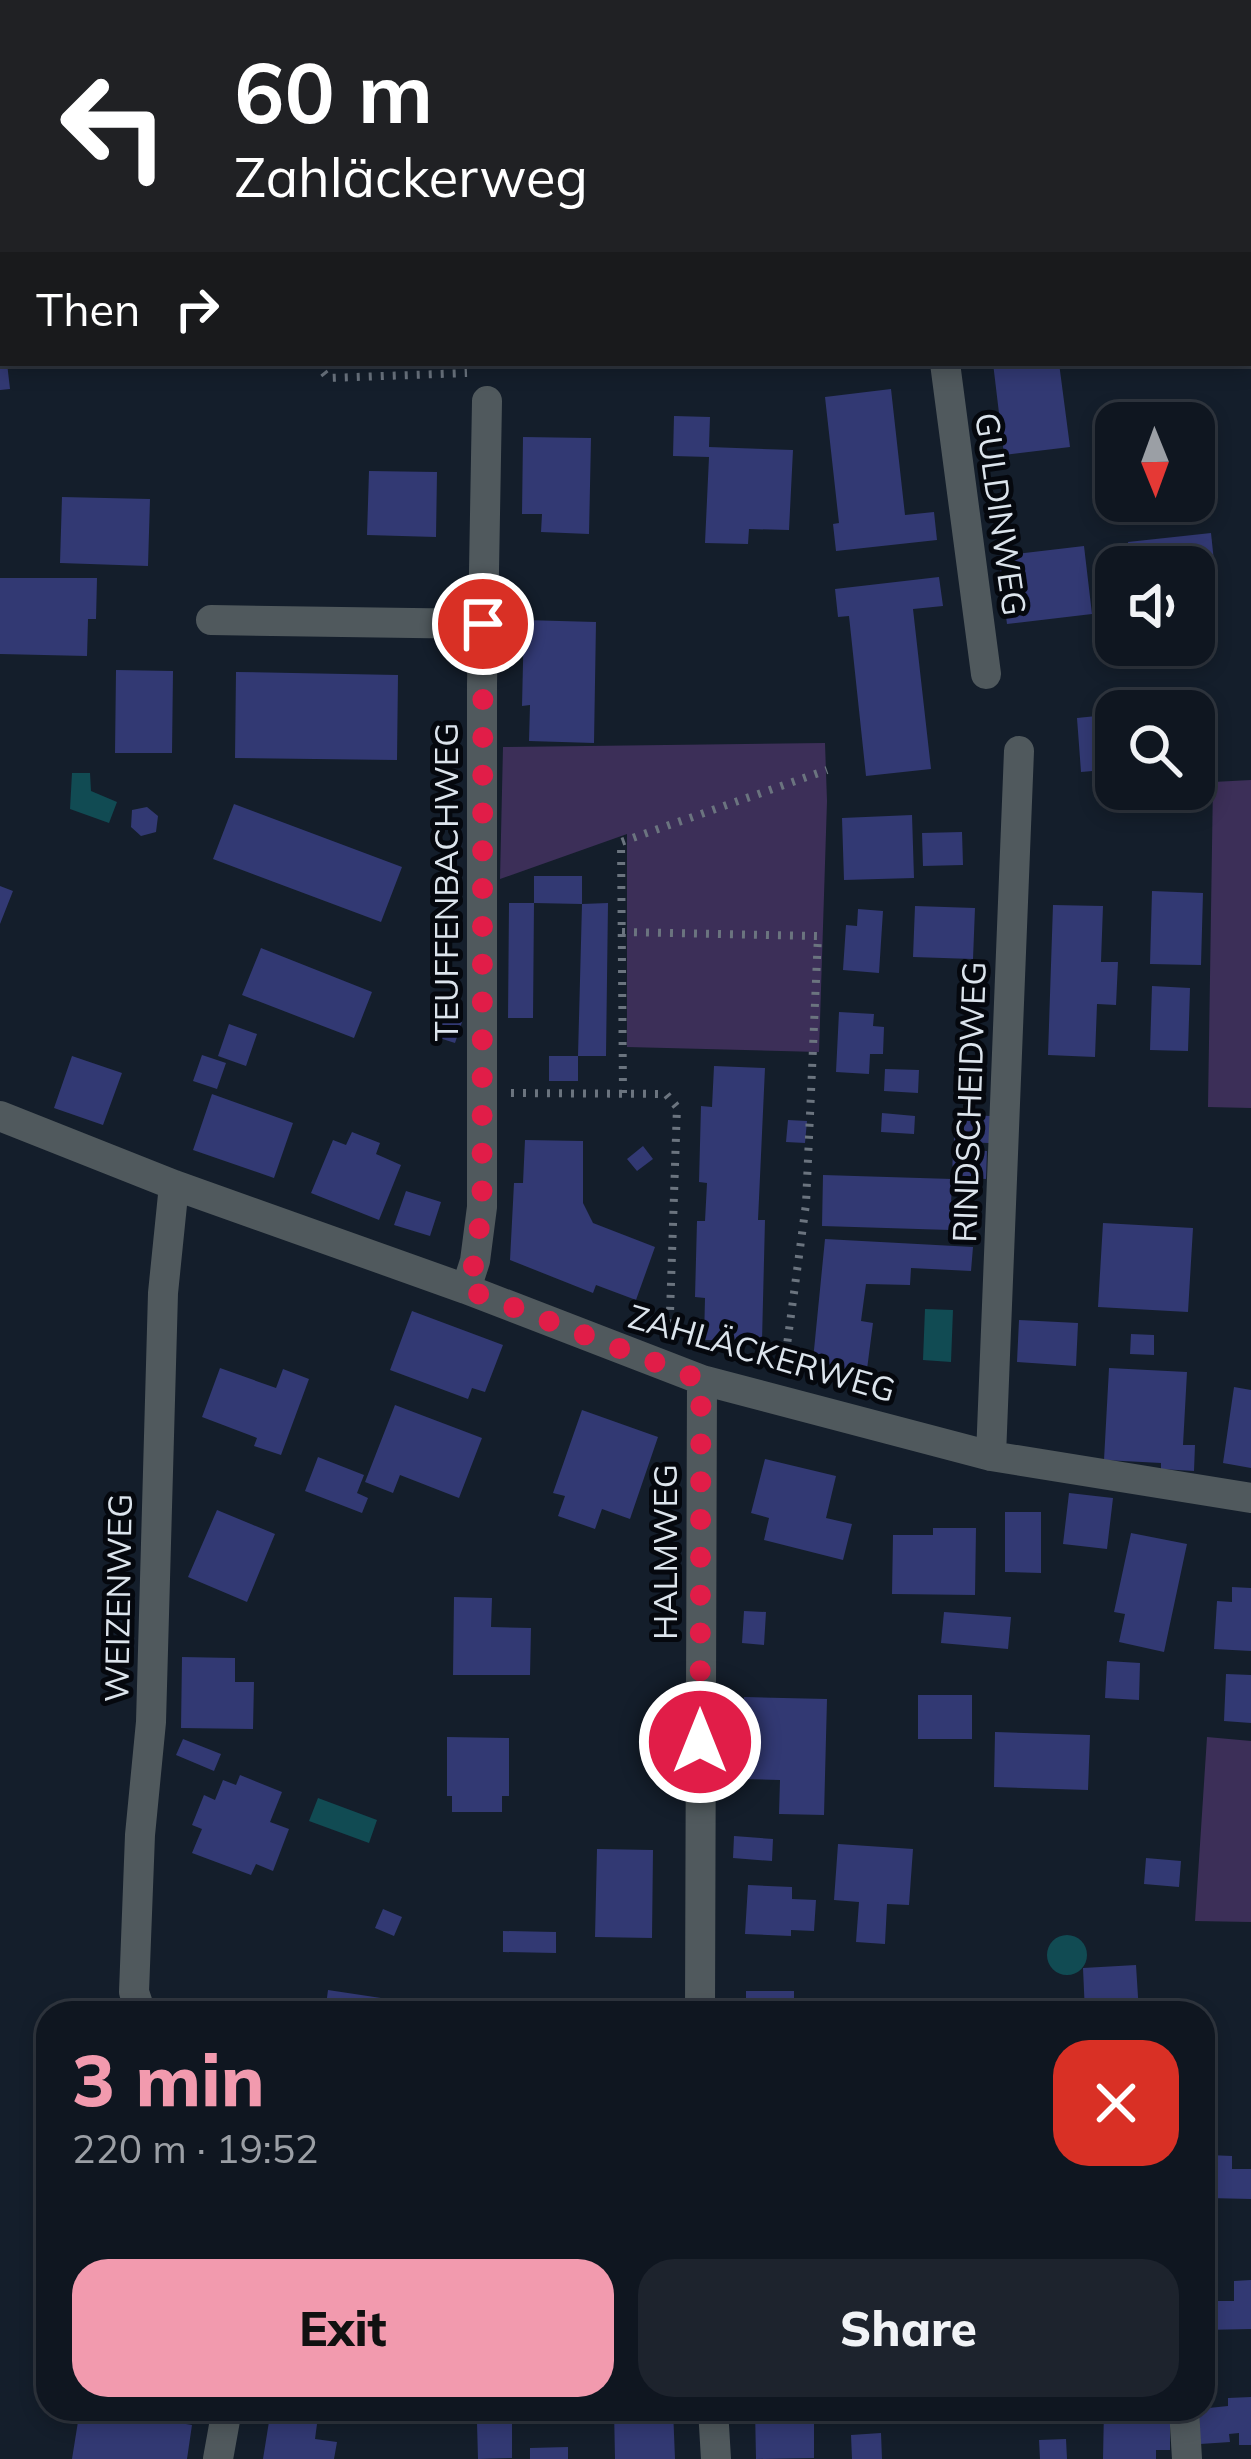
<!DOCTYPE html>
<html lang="en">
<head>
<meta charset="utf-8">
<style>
  :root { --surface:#0f1620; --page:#1d232d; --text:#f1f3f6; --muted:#9b9fa5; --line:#2f353e; --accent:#f29aae }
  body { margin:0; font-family:Mulish,sans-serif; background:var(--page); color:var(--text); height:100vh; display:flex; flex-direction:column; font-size:45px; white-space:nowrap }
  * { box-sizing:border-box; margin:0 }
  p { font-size:39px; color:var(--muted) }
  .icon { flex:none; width:66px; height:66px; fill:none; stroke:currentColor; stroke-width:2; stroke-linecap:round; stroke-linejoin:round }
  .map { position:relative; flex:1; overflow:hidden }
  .drawer { position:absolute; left:36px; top:2001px; width:1179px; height:420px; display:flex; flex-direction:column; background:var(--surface); border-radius:36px; box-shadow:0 6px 18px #0003,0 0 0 3px var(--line) }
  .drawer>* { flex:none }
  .banner { position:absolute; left:0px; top:0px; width:1251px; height:366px; box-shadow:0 6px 18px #0003,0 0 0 3px var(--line); background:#202124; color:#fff; overflow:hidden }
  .needle { width:78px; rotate:179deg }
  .tools { position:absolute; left:1095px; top:402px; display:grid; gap:24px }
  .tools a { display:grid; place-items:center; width:120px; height:120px; border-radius:24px; background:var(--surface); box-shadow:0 6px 18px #0003,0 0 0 3px var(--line); font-size:60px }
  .pin { position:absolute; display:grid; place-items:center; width:102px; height:102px; color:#fff; margin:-51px; border:6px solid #fff; border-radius:50%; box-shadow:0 3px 12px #0007 }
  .me { position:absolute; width:132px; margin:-66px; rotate:0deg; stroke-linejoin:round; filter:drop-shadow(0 0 9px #0008) }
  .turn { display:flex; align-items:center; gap:42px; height:252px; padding:0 36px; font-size:54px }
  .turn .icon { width:156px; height:156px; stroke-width:2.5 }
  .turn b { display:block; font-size:84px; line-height:102px }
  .then { display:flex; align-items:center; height:114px; padding:0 36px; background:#0003; gap:24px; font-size:45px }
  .round { display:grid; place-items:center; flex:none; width:126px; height:126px; border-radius:36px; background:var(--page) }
  .overview { display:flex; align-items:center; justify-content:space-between; height:204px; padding:0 36px }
  h1 { font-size:72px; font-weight:800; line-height:90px; color:var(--accent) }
  .cta { display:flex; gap:24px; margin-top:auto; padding:24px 36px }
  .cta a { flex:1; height:138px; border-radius:36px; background:var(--accent); color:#111; font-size:48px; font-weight:800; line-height:138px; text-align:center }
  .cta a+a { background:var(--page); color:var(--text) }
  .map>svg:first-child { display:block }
</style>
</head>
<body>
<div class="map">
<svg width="1251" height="2459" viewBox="0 0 1251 2459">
  <rect width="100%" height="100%" fill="#141e2b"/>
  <path fill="#3c2f58" d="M 825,743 L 827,801 L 819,1052 L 627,1047 L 627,834 L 500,879 L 503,747 Z
    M 1251,780 L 1251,1108 L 1208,1107 L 1213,782 Z
    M 1207,1737 L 1251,1741 L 1251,1922 L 1195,1921 Z"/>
  <path fill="#114b53" d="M 72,773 L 90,773 L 91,791 L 117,802 L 109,823 L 70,809 Z
    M 925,1309 L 953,1310 L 951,1362 L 923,1360 Z
    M 318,1798 L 377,1820 L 369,1843 L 309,1821 Z
    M1047 1955a20 20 0 1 1 40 0a20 20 0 1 1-40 0Z"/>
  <path fill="#323973" d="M 0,363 L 7,363 L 10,389 L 0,390 Z
    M 993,363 L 1059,363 L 1070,447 L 1004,455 Z
    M 891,389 L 905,515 L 934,512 L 937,540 L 836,551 L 833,524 L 839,523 L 825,397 Z
    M 674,416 L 710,417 L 709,447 L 793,450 L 789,530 L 749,529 L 748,544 L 705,543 L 709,457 L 673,456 Z
    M 523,437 L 591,438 L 589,534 L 541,532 L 542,514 L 522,514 Z
    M 369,471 L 437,472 L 436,537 L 367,535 Z
    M 62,497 L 150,499 L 148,566 L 60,563 Z
    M 1211,533 L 1218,599 L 1194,601 L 1194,567 L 1131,567 L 1128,542 Z
    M 1084,546 L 1092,614 L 1007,624 L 998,556 Z
    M 939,577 L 943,606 L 913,609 L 931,769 L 866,776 L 849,616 L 838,617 L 835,589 Z
    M 0,578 L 97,578 L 96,619 L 88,619 L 87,656 L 0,654 Z
    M 524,620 L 596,622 L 594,743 L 529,741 L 530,705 L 522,706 Z
    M 116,670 L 173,671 L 172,753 L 115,753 Z
    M 236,672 L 398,675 L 397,760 L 235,758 Z
    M 1116,714 L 1116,769 L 1081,772 L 1077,718 Z
    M 234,804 L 402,867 L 381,922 L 213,859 Z
    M 147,807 L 158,816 L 156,832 L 141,836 L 131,827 L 132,810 Z
    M 912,815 L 914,878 L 844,880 L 842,818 Z
    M 962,832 L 963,865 L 923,866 L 922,833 Z
    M 534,876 L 582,876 L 582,904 L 534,903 Z
    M 0,886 L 13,891 L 0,924 Z
    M 1152,891 L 1203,893 L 1201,965 L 1150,964 Z
    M 509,903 L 534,903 L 533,1018 L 508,1018 Z
    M 608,903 L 606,1056 L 578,1056 L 582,904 Z
    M 1053,905 L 1103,906 L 1101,962 L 1118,962 L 1116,1005 L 1097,1004 L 1095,1057 L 1048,1055 Z
    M 915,906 L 975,908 L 973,959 L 913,957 Z
    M 858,909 L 883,911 L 879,973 L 843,970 L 846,925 L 857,926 Z
    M 261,948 L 372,992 L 354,1038 L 242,995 Z
    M 1152,986 L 1190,988 L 1188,1051 L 1150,1050 Z
    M 839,1012 L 874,1014 L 873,1026 L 884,1027 L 883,1054 L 870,1054 L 869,1074 L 836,1072 Z
    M 437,1013 L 462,1022 L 455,1043 L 430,1035 Z
    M 229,1024 L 257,1034 L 246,1066 L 218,1056 Z
    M 202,1055 L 226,1063 L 217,1089 L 193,1081 Z
    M 72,1056 L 122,1073 L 103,1125 L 54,1108 Z
    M 549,1056 L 578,1056 L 578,1081 L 549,1081 Z
    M 714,1066 L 765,1068 L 758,1220 L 765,1220 L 762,1341 L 704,1340 L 705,1298 L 695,1297 L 697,1221 L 705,1221 L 707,1183 L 699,1182 L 701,1106 L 712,1107 Z
    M 885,1069 L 919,1070 L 918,1093 L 884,1091 Z
    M 212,1094 L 293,1123 L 274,1178 L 193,1150 Z
    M 882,1113 L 915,1116 L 914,1134 L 881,1132 Z
    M 955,1114 L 990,1116 L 989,1143 L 954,1142 Z
    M 788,1120 L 807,1121 L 805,1143 L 786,1142 Z
    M 352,1132 L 380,1143 L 376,1154 L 401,1165 L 379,1220 L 311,1193 L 333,1140 L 346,1145 Z
    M 525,1140 L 583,1141 L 583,1203 L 593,1223 L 655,1247 L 636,1300 L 596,1285 L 593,1293 L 510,1260 L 514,1183 L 523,1183 Z
    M 643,1146 L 653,1159 L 637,1171 L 627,1159 Z
    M 953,1149 L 987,1151 L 986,1179 L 952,1177 Z
    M 823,1175 L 952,1179 L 950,1230 L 822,1226 Z
    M 406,1191 L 441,1202 L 430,1236 L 394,1225 Z
    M 1103,1223 L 1193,1228 L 1188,1312 L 1098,1307 Z
    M 825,1239 L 973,1247 L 971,1271 L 911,1268 L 910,1285 L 866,1284 L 861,1321 L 873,1323 L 866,1377 L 812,1370 Z
    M 412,1311 L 503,1345 L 485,1392 L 472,1388 L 468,1399 L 390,1370 Z
    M 1019,1320 L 1078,1323 L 1076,1366 L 1017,1362 Z
    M 1131,1334 L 1154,1335 L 1154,1355 L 1130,1354 Z
    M 220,1368 L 276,1388 L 283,1369 L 309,1379 L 281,1455 L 254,1446 L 257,1438 L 202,1417 Z
    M 1109,1368 L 1187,1372 L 1183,1445 L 1195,1445 L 1194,1471 L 1161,1469 L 1161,1463 L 1104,1460 Z
    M 1234,1387 L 1251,1390 L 1251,1468 L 1223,1463 Z
    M 395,1405 L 482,1438 L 459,1498 L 400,1475 L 393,1493 L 365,1482 Z
    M 582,1410 L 658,1437 L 630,1519 L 602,1509 L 595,1529 L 558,1516 L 565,1496 L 553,1493 Z
    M 318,1457 L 364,1475 L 357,1493 L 368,1498 L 362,1513 L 305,1491 Z
    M 765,1459 L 836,1476 L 826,1518 L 852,1524 L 843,1560 L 764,1540 L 769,1518 L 751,1513 Z
    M 1069,1493 L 1113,1498 L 1107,1549 L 1063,1544 Z
    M 217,1510 L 275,1534 L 247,1602 L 188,1577 Z
    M 1005,1512 L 1041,1512 L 1041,1573 L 1005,1572 Z
    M 933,1528 L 976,1528 L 975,1595 L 892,1594 L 893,1535 L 933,1535 Z
    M 1131,1533 L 1187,1544 L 1164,1652 L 1119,1642 L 1125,1614 L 1114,1612 Z
    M 1232,1587 L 1251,1588 L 1251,1651 L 1214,1649 L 1217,1601 L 1232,1602 Z
    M 454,1597 L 492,1598 L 491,1627 L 531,1628 L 530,1675 L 453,1675 Z
    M 744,1611 L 766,1612 L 764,1645 L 742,1643 Z
    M 944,1612 L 1011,1617 L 1008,1649 L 941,1643 Z
    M 182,1657 L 235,1658 L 235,1682 L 254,1682 L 253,1729 L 181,1728 Z
    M 1107,1661 L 1140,1663 L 1139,1700 L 1105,1698 Z
    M 1226,1674 L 1251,1675 L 1251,1723 L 1224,1721 Z
    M 918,1695 L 972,1695 L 972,1739 L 918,1739 Z
    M 744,1697 L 827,1699 L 824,1815 L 779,1814 L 780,1780 L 741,1779 Z
    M 995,1732 L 1090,1735 L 1088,1790 L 994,1787 Z
    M 447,1737 L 509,1738 L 509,1796 L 502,1796 L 502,1812 L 452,1812 L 452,1796 L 447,1796 Z
    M 183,1739 L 221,1754 L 214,1771 L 176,1755 Z
    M 240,1775 L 282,1792 L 270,1822 L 289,1829 L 273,1871 L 256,1864 L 251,1875 L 192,1853 L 202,1829 L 192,1825 L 204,1795 L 215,1800 L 223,1780 L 236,1785 Z
    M 734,1836 L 773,1839 L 772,1861 L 733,1858 Z
    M 838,1844 L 913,1849 L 909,1905 L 887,1904 L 885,1944 L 856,1942 L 859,1902 L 834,1900 Z
    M 597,1849 L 653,1850 L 652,1938 L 595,1937 Z
    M 1146,1858 L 1181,1861 L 1179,1887 L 1144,1884 Z
    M 748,1885 L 792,1887 L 792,1899 L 816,1900 L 814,1931 L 791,1930 L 791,1936 L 745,1934 Z
    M 383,1909 L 402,1917 L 394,1936 L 375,1928 Z
    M 503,1931 L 556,1932 L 556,1953 L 503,1952 Z
    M 1136,1965 L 1139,2013 L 1085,2013 L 1083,1968 Z
    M 328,1990 L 381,1998 L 379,2013 L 325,2013 Z
    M 746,1991 L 794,1991 L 794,2013 L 746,2013 Z
    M 1209,2155 L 1232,2156 L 1232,2169 L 1251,2169 L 1251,2199 L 1208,2198 Z
    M 1251,2280 L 1251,2329 L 1203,2330 L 1203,2301 L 1234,2301 L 1234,2281 Z
    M 1251,2397 L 1251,2445 L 1239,2445 L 1239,2433 L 1229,2434 L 1230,2442 L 1200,2444 L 1199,2409 L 1228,2406 L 1228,2398 Z
    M 80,2409 L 139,2409 L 138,2414 L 155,2417 L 156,2409 L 176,2412 L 174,2422 L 192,2425 L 187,2459 L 72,2459 Z
    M 271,2409 L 319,2409 L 315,2439 L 337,2442 L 334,2459 L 263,2459 Z
    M 614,2409 L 673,2409 L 675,2459 L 615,2459 Z
    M 755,2409 L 814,2409 L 814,2458 L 756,2459 Z
    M 1104,2409 L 1170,2409 L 1170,2450 L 1156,2450 L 1156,2459 L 1103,2459 Z
    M 477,2423 L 512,2423 L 512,2458 L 478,2459 Z
    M 881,2433 L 882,2459 L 852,2459 L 851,2435 Z
    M 1066,2439 L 1067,2459 L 1040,2459 L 1039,2440 Z
    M 568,2447 L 568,2459 L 530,2459 L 530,2448 Z"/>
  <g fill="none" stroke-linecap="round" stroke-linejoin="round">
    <path stroke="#6b747f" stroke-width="8" stroke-dasharray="3 9" stroke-linecap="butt" d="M 316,363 L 328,378 L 467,373
      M 622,932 L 818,936 L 806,1204 L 784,1367
      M 511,1093 L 666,1094 L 677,1107 L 670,1313 L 664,1332
      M 623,1093 L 621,842 L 827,770"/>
    <path stroke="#50595d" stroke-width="30" d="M 236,0 L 236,3
      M 905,0 L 906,3
      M 0,129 L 3,128
      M 945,363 L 986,674
      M 211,620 L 483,624
      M 0,1116 L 174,1185 L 466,1289 L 702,1380 L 991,1456 L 1251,1498
      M 466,1289 L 475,1261 L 482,1207 L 482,684 L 487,401
      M 991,1456 L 1019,751
      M 141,2013 L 134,1992 L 140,1835 L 151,1722 L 163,1293 L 174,1185
      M 700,2013 L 702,1380
      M 713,2409 L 716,2459
      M 1184,2409 L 1187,2459
      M 218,2459 L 227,2409"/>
  </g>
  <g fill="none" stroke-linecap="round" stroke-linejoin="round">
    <path stroke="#e11d48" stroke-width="21" stroke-dasharray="0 37.8" d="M 483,624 L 482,1207 L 475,1261 L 466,1289 L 701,1380 L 700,1742"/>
  </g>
  <g text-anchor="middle" stroke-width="10" stroke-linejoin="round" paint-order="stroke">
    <g font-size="33" fill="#dce4ec" stroke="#05080e">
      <text transform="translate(1001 514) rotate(82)" y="12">GULDINWEG</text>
      <text transform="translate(446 882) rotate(-90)" y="12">TEUFFENBACHWEG</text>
      <text transform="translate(969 1102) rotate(-88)" y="12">RINDSCHEIDWEG</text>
      <text transform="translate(762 1353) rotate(16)" y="12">ZAHLÄCKERWEG</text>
      <text transform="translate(665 1552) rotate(-90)" y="12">HALMWEG</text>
      <text transform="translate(118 1598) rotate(-89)" y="12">WEIZENWEG</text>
    </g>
  </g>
</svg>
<div class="tools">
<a><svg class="needle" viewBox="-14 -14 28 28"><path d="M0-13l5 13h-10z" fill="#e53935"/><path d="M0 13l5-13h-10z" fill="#9b9fa5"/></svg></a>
<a><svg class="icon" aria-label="sound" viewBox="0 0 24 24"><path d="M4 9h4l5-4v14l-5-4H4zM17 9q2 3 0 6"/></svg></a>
<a><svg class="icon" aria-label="search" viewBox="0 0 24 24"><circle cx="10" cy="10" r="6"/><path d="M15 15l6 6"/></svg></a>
</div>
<div class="pin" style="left:483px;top:624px;background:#d93025"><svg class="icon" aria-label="arrive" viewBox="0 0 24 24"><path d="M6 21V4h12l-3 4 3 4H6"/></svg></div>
<svg class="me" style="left:700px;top:1742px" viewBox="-20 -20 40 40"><circle r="17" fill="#e11d48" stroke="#fff" stroke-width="3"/><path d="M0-11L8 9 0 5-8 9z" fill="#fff"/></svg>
<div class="banner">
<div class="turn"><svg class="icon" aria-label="left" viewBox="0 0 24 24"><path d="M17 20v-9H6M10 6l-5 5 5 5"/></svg><div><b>60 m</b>Zahläckerweg</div></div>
<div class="then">Then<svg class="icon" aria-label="right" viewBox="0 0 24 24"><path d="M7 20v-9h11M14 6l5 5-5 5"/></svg></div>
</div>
<section class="drawer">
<div class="overview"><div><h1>3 min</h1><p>220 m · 19:52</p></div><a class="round" style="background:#d93025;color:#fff"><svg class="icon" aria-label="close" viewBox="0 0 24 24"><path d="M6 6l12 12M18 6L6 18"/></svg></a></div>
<div class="cta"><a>Exit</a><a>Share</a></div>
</section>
</div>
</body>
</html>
